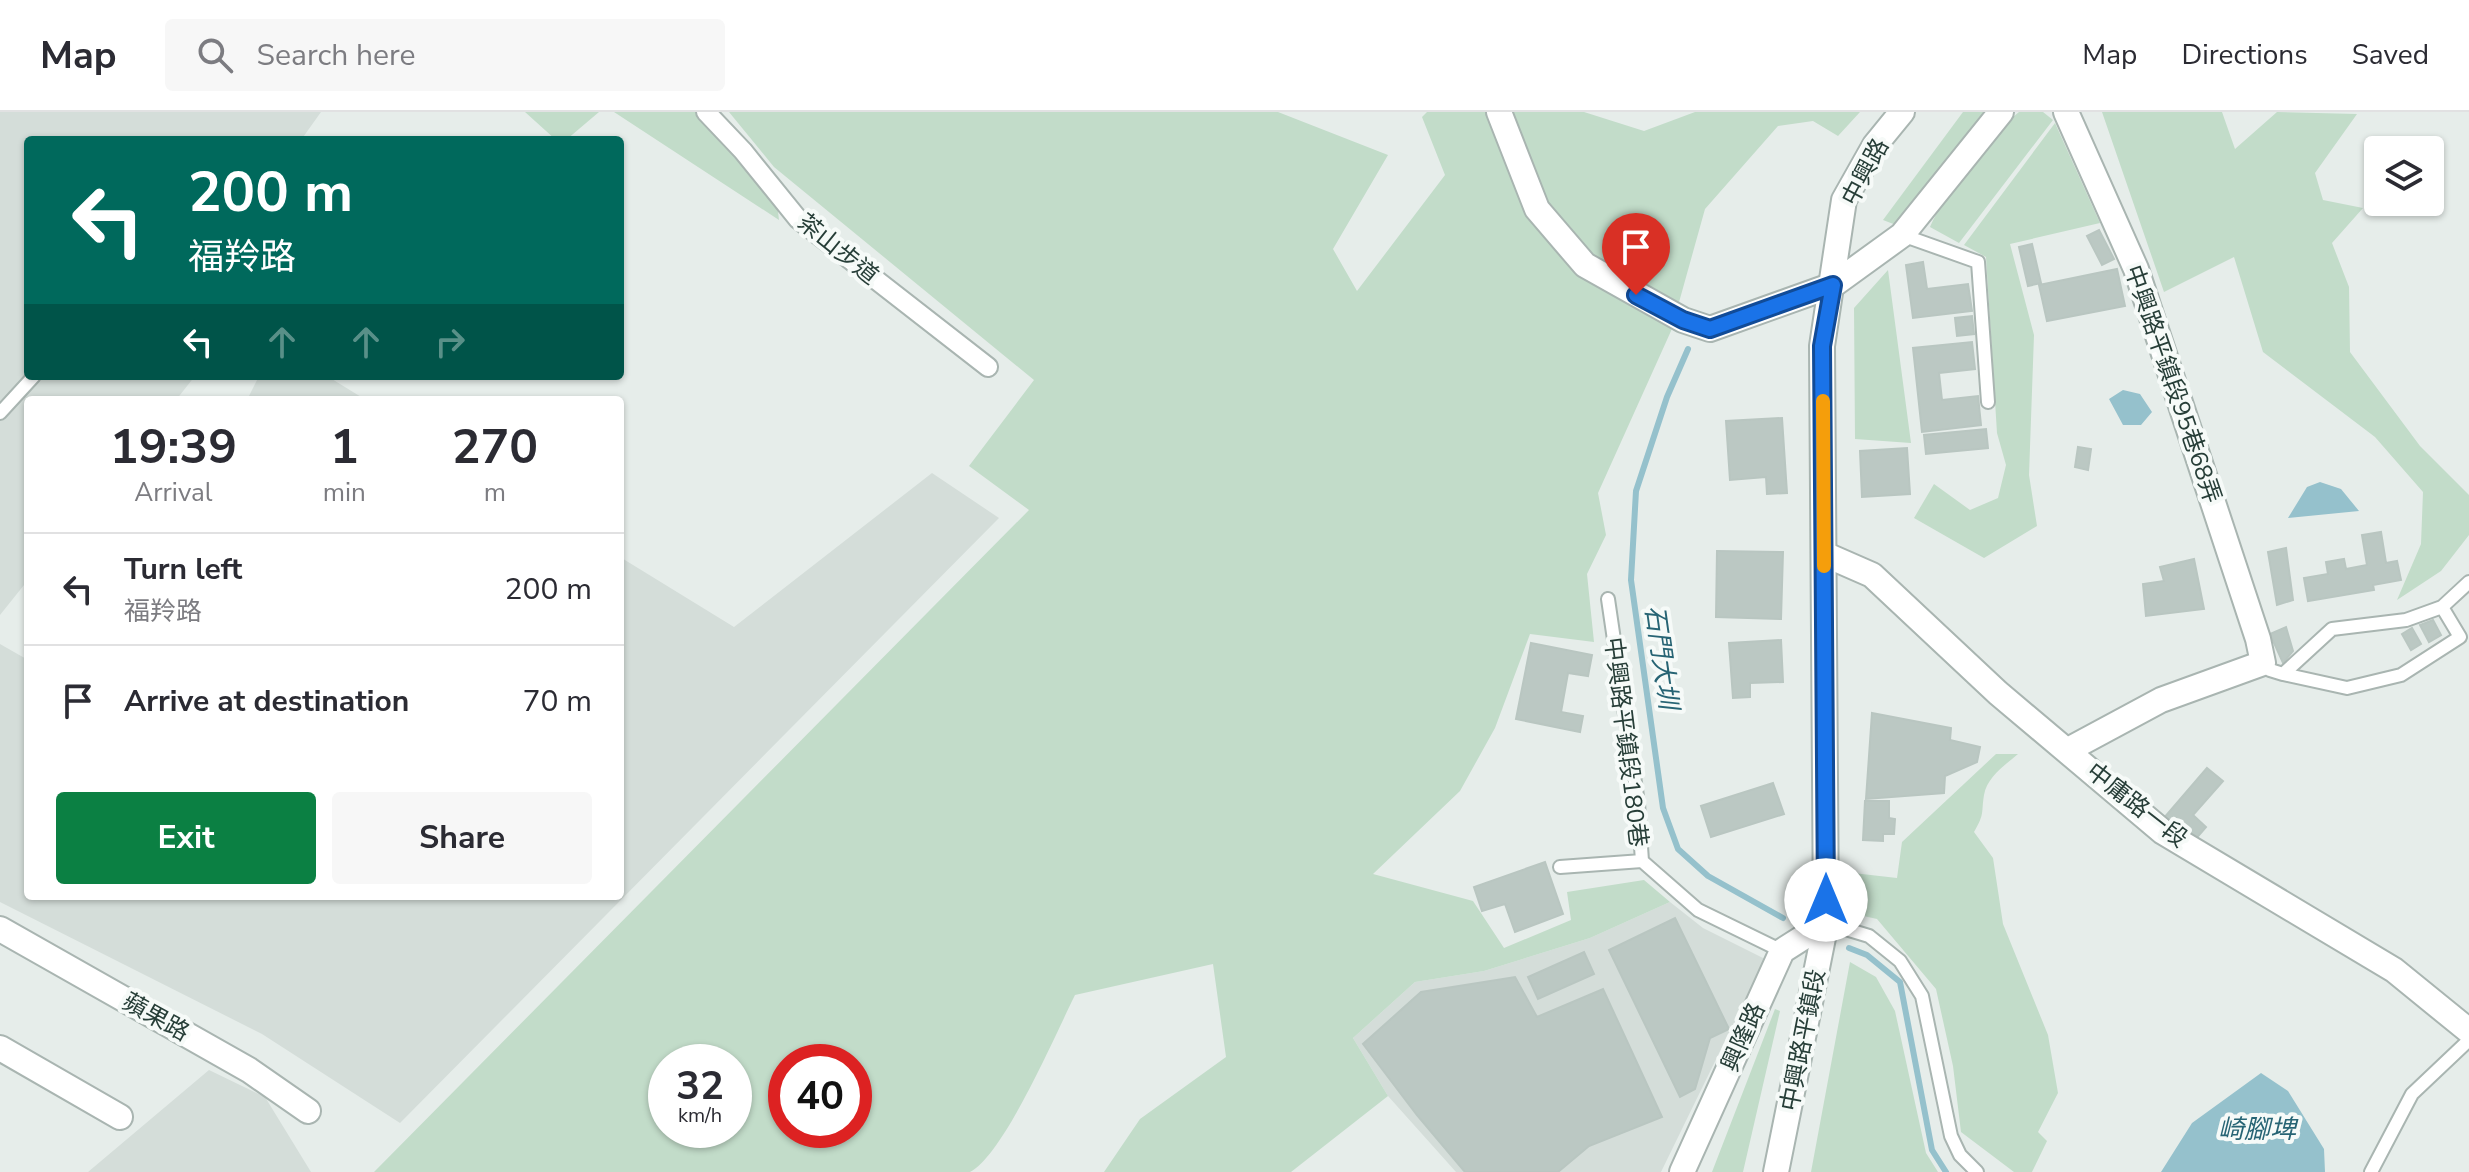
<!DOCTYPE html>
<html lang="en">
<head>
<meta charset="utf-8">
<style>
  :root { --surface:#fff; --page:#f7f7f7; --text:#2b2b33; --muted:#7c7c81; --line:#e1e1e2; --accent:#0b8043 }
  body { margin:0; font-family:"Nunito Sans","Noto Sans TC",sans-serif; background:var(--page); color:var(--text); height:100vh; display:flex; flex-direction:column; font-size:30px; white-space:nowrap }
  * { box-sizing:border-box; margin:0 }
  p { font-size:26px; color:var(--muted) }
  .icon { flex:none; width:44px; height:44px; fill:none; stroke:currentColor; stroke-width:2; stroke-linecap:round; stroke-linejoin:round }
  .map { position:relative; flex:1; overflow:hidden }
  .panel { position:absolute; left:24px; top:284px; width:600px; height:504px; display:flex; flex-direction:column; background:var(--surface); border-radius:8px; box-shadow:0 2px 6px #0004 }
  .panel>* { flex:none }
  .guide { position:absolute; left:24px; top:24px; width:600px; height:244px; border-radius:8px; box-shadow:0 2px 6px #0004; background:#00695c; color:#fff; overflow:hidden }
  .tools { position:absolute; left:2364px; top:24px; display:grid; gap:16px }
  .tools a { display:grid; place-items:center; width:80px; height:80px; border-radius:8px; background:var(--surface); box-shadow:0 2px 6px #0004; font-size:40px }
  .speed { position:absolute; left:648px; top:932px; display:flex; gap:16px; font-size:40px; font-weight:700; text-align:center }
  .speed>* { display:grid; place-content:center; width:104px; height:104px; border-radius:50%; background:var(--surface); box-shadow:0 2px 6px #0004; line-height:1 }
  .speed small { font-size:20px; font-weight:400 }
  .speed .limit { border:12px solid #d22; background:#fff; color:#111 }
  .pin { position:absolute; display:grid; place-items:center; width:68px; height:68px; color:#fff; margin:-82px -34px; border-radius:50% 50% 50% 0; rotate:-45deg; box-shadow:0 0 8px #0007 }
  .pin .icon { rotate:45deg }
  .me { position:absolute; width:88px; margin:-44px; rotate:0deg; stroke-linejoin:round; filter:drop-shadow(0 0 6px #0008) }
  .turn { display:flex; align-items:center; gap:28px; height:168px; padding:0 32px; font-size:36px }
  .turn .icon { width:104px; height:104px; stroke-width:2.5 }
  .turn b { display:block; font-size:56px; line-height:68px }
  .lanes { display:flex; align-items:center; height:76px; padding:0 32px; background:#0003; justify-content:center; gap:40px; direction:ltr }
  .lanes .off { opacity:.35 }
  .eta { display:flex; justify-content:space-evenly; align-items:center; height:136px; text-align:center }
  .eta b { font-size:48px; font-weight:700; line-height:56px }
  .button { display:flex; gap:16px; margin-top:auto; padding:16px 32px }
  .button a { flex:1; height:92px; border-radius:8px; background:var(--accent); color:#fff; font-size:32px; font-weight:700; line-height:92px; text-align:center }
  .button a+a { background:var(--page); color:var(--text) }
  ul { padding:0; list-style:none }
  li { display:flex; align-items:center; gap:24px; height:112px; padding:0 32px; border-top:2px solid var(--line) }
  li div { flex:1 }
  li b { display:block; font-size:30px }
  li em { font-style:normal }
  header { display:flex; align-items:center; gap:48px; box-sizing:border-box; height:112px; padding:0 40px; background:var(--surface); border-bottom:2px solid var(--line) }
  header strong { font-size:38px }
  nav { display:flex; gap:44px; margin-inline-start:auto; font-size:28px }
  .search { width:560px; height:72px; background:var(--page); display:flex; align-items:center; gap:20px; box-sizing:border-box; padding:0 28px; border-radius:8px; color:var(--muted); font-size:30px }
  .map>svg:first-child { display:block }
</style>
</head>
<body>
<header>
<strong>Map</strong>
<div class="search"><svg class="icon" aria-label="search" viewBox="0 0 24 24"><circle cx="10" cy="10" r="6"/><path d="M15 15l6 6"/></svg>Search here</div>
<nav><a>Map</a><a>Directions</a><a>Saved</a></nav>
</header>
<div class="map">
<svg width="2469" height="1060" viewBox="0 0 2469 1060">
  <rect width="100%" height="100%" fill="#e6edea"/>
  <path fill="#d4ddd9" d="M 0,0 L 321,0 L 301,28 L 28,28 L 28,264 L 195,264 L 176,288 L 28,288 L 28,468 L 0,503 Z
    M 259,264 L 327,264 L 366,288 L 247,288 Z
    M 932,361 L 999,406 L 400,1011 L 262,922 L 0,790 L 0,532 L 28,548 L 28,784 L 620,784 L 620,445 L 734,515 Z
    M 1670,790 L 1703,816 L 1765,847 L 1661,1060 L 1456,1060 L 1388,984 L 1353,926 L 1415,870 L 1484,859 L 1590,826 Z
    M 209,958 L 265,985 L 311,1060 L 88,1060 Z"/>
  <path fill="#c2dcc9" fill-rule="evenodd" d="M 525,0 L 599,0 L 566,28 L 556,28 Z
    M 614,0 L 695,0 L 777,91 L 779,108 Z
    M 729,0 L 1278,0 L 1388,43 L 1333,137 L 1357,179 L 1445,63 L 1422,5 L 1427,0 L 1584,0 L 1644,19 L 1695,0 L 1860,0 L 1838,24 L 1813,9 L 1778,14 L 1705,97 L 1671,219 L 1598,381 L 1606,423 L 1587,462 L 1594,530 L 1530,522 L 1495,616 L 1460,679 L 1373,762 L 1473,789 L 1504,836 L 1571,808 L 1567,780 L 1644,768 L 1670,790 L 1590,826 L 1484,859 L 1415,870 L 1353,926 L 1388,984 L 1291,1060 L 1104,1060 L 1140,1007 L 1226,945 L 1213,852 L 1075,883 C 1056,921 1004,1043 970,1060 L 374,1060 L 1029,398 L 969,354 L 1034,268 L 774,55 ZM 666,950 L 734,950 L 734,1018 L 666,1018 ZM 786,950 L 854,950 L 854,1018 L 786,1018 Z
    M 1963,0 L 1986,0 L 1896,113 L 1883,108 Z
    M 2019,0 L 2043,0 L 2053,8 L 1959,131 L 1930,115 C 1945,81 1990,24 2019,0 Z
    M 2102,0 L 2222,0 L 2235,37 L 2277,0 L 2357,2 L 2315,61 L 2323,88 L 2363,96 L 2332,131 L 2349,175 L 2350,240 L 2420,334 L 2469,383 L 2469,423 L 2441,459 L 2397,488 L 2421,432 L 2423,380 L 2375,325 L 2263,240 L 2234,145 L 2164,180 Z
    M 2055,11 L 2100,111 L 2010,132 L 2034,223 L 2029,363 L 2037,414 L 1984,446 L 1914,406 L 1934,372 L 1970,398 L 1998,386 L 2006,353 L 1997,321 L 1986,145 L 1964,133 Z
    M 1888,158 L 1911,331 L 1855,327 L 1854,196 Z
    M 1996,642 L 2018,642 C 2005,653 1987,665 1984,683 C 1981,702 1985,701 1974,720 L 1993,746 L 2003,812 L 2048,923 L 2058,981 L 2038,1020 L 2047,1029 L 2032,1060 L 2014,1060 L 1961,1020 L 1953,954 L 1936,877 L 1877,807 L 1850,801 L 1853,761 L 1897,766 L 1902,730 Z
    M 1850,850 L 1876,865 L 1895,899 L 1926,1041 L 1938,1060 L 1811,1060 Z
    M 1775,897 L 1780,899 L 1743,1060 L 1712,1060 Z"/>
  <path fill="#95c1cc" d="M 2123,278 L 2140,282 L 2152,300 L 2141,313 L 2123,313 L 2109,287 Z
    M 2320,370 L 2341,377 L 2359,399 L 2288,406 L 2307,375 Z
    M 2261,961 L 2288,979 L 2324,1037 L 2325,1060 L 2161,1060 L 2192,1011 Z"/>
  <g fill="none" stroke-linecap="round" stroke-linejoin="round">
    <path stroke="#95c1cc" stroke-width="6" d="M 1688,237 L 1667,285 L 1636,379 L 1631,468 L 1663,696 L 1678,737 L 1708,764 L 1783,806
      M 1849,836 L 1867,843 L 1900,870 L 1932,1038 L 1946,1060"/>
  </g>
  <path fill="#bbc8c3" stroke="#b9c6c1" stroke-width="2" d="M 2099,118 L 2114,147 L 2102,153 L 2087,124 Z
    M 2032,132 L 2041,171 L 2028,174 L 2019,135 Z
    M 1923,150 L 1927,177 L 1968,172 L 1972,199 L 1913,206 L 1906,153 Z
    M 2117,157 L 2125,194 L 2047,209 L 2039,173 Z
    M 1972,204 L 1974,222 L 1957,224 L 1955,206 Z
    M 1972,230 L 1975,257 L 1939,261 L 1942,288 L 1978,284 L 1981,313 L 1922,320 L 1913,236 Z
    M 1782,306 L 1787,381 L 1767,382 L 1766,365 L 1730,368 L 1726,309 Z
    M 1986,317 L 1988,336 L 1926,342 L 1924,323 Z
    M 2078,335 L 2091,337 L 2088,358 L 2075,355 Z
    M 1907,336 L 1910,382 L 1862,385 L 1860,339 Z
    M 2381,420 L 2386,451 L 2397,449 L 2401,468 L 2373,473 L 2374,478 L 2308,489 L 2304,466 L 2328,462 L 2326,450 L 2344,447 L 2346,457 L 2367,453 L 2362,423 Z
    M 2286,436 L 2293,488 L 2277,493 L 2268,440 Z
    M 1717,439 L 1783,440 L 1781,507 L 1716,505 Z
    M 2194,447 L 2204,497 L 2146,504 L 2143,472 L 2164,469 L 2160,455 Z
    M 2433,508 L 2441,523 L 2429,530 L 2420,513 Z
    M 2286,515 L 2293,539 L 2283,551 L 2270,522 Z
    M 2412,516 L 2421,532 L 2411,538 L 2402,522 Z
    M 1781,528 L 1783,570 L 1750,571 L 1750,585 L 1733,586 L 1729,531 Z
    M 1531,531 L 1592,543 L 1588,564 L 1568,561 L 1561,600 L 1583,604 L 1580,620 L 1516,607 Z
    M 1872,601 L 1951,616 L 1950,628 L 1980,635 L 1977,650 L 1945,664 L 1944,681 L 1866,687 Z
    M 2207,656 L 2223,669 L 2193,703 L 2206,715 L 2193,730 L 2164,706 Z
    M 1773,671 L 1784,702 L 1711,725 L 1701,694 Z
    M 1865,689 L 1889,689 L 1889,706 L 1895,707 L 1894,722 L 1883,722 L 1883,729 L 1863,728 Z
    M 1545,750 L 1563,802 L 1515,820 L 1505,792 L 1482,799 L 1474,775 Z
    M 1675,806 L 1729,917 L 1710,926 L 1695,977 L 1680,985 L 1609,838 Z
    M 1584,840 L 1594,862 L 1538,887 L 1528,865 Z
    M 1515,865 L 1537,905 L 1603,877 L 1662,1005 L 1589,1034 L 1558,1060 L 1465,1060 L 1417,1003 L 1363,932 L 1421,880 Z"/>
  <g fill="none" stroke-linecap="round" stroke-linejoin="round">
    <defs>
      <path id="service" d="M 1902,123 L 1978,150 L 1988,290
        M 0,301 L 34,264
        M 1608,487 L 1638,691 L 1642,749 L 1698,798 L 1782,839
        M 2263,551 L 2270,558 L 2283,562 L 2332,517 L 2406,508 L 2442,495 L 2469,470
        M 2283,562 L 2347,576 L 2401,563 L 2460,525 L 2442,495
        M 1560,755 L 1642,749
        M 1826,811 L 1869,824 L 1900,849 L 1922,884 L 1951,1024 L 1960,1043 L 1977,1060
        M 2371,1060 L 2412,982 L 2469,928"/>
      <path id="pedestrian" d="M 706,0 L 743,39 L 798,107 L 988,255"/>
      <path id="minor" d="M 1499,0 L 1537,97 L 1585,153 L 1683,208 L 1710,217 L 1833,173 L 1902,123 L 2001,0
        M 2066,0 L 2136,157 L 2258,527 L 2263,551 L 2161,588 L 2068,638
        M 1824,442 L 1872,463 L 1998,581 L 2163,720 L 2394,858 L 2469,919
        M 0,817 L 249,958 L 308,999
        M 0,936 L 120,1005
        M 1682,1060 L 1782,839 L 1826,811"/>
      <path id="tertiary" d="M 1776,1060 L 1826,811 L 1822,234 L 1844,88 L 1875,33 L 1902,0"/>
    </defs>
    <use href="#service" stroke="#a9b5b1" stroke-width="16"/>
    <use href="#pedestrian" stroke="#a9b5b1" stroke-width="22"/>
    <use href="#minor" stroke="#a9b5b1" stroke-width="28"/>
    <use href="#tertiary" stroke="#a9b5b1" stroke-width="28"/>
    <use href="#service" stroke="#fff" stroke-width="12"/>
    <use href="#pedestrian" stroke="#fff" stroke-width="18"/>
    <use href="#minor" stroke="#fff" stroke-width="24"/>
    <use href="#tertiary" stroke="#fff" stroke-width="24"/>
  </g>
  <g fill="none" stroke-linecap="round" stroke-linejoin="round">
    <defs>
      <path id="route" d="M 1636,183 L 1683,208 L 1710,217 L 1833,173 L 1822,234 L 1826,788"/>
    </defs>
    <use href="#route" stroke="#114b97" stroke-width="20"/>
    <use href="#route" stroke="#1a73e8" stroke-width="14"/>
    <path stroke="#f59e0b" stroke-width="14" d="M 1823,289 L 1824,454"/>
  </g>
  <g text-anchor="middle" stroke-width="8" stroke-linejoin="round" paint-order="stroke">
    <g font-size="24" fill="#273e38" stroke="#f6faf8">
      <text transform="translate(1865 60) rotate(-62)" y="8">中興路</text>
      <text transform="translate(838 137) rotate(39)" y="8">茶山步道</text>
      <text transform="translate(2173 272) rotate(71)" y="8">中興路平鎮段95巷68弄</text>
      <text transform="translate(1626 630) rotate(83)" y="8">中興路平鎮段180巷</text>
      <text transform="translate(2137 693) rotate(38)" y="8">中庸路一段</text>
      <text transform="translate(156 905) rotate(29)" y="8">蘋果路</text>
      <text transform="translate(1743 925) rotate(-66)" y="8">興隆路</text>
      <text transform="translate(1803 928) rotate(-79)" y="8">中興路平鎮段</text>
    </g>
    <g font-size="26" font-style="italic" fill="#276474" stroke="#f6faf8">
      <text transform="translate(1662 545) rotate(82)" y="9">石門大圳</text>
      <text x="2257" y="1026">崎腳埤</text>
    </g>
  </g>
</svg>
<div class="tools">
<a><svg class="icon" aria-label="layers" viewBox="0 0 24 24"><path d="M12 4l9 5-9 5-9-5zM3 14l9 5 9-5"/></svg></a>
</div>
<div class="speed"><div>32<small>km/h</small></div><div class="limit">40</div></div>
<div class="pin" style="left:1636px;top:183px;background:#d93025"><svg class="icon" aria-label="arrive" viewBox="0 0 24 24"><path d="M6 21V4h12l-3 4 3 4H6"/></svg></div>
<svg class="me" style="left:1826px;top:788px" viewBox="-20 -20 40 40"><circle r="19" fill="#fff"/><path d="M0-13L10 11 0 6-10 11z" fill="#1a73e8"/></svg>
<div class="guide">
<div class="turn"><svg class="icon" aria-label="left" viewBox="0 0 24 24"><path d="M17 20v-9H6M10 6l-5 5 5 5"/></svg><div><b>200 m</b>福羚路</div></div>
<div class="lanes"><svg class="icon" aria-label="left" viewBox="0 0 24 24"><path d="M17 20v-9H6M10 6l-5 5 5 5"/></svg><svg class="icon off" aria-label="ahead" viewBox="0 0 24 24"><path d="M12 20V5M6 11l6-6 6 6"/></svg><svg class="icon off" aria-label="ahead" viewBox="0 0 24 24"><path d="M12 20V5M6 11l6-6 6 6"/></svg><svg class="icon off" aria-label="right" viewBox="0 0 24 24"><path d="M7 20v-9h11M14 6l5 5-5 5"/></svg></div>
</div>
<section class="panel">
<div class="eta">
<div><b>19:39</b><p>Arrival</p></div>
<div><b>1</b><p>min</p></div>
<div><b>270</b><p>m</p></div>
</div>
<ul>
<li><svg class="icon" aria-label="left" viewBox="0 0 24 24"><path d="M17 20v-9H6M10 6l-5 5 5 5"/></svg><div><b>Turn left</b><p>福羚路</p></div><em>200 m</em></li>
<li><svg class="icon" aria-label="arrive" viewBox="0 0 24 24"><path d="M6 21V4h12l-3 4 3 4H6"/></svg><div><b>Arrive at destination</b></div><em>70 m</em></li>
</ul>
<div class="button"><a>Exit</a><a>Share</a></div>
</section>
</div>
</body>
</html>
